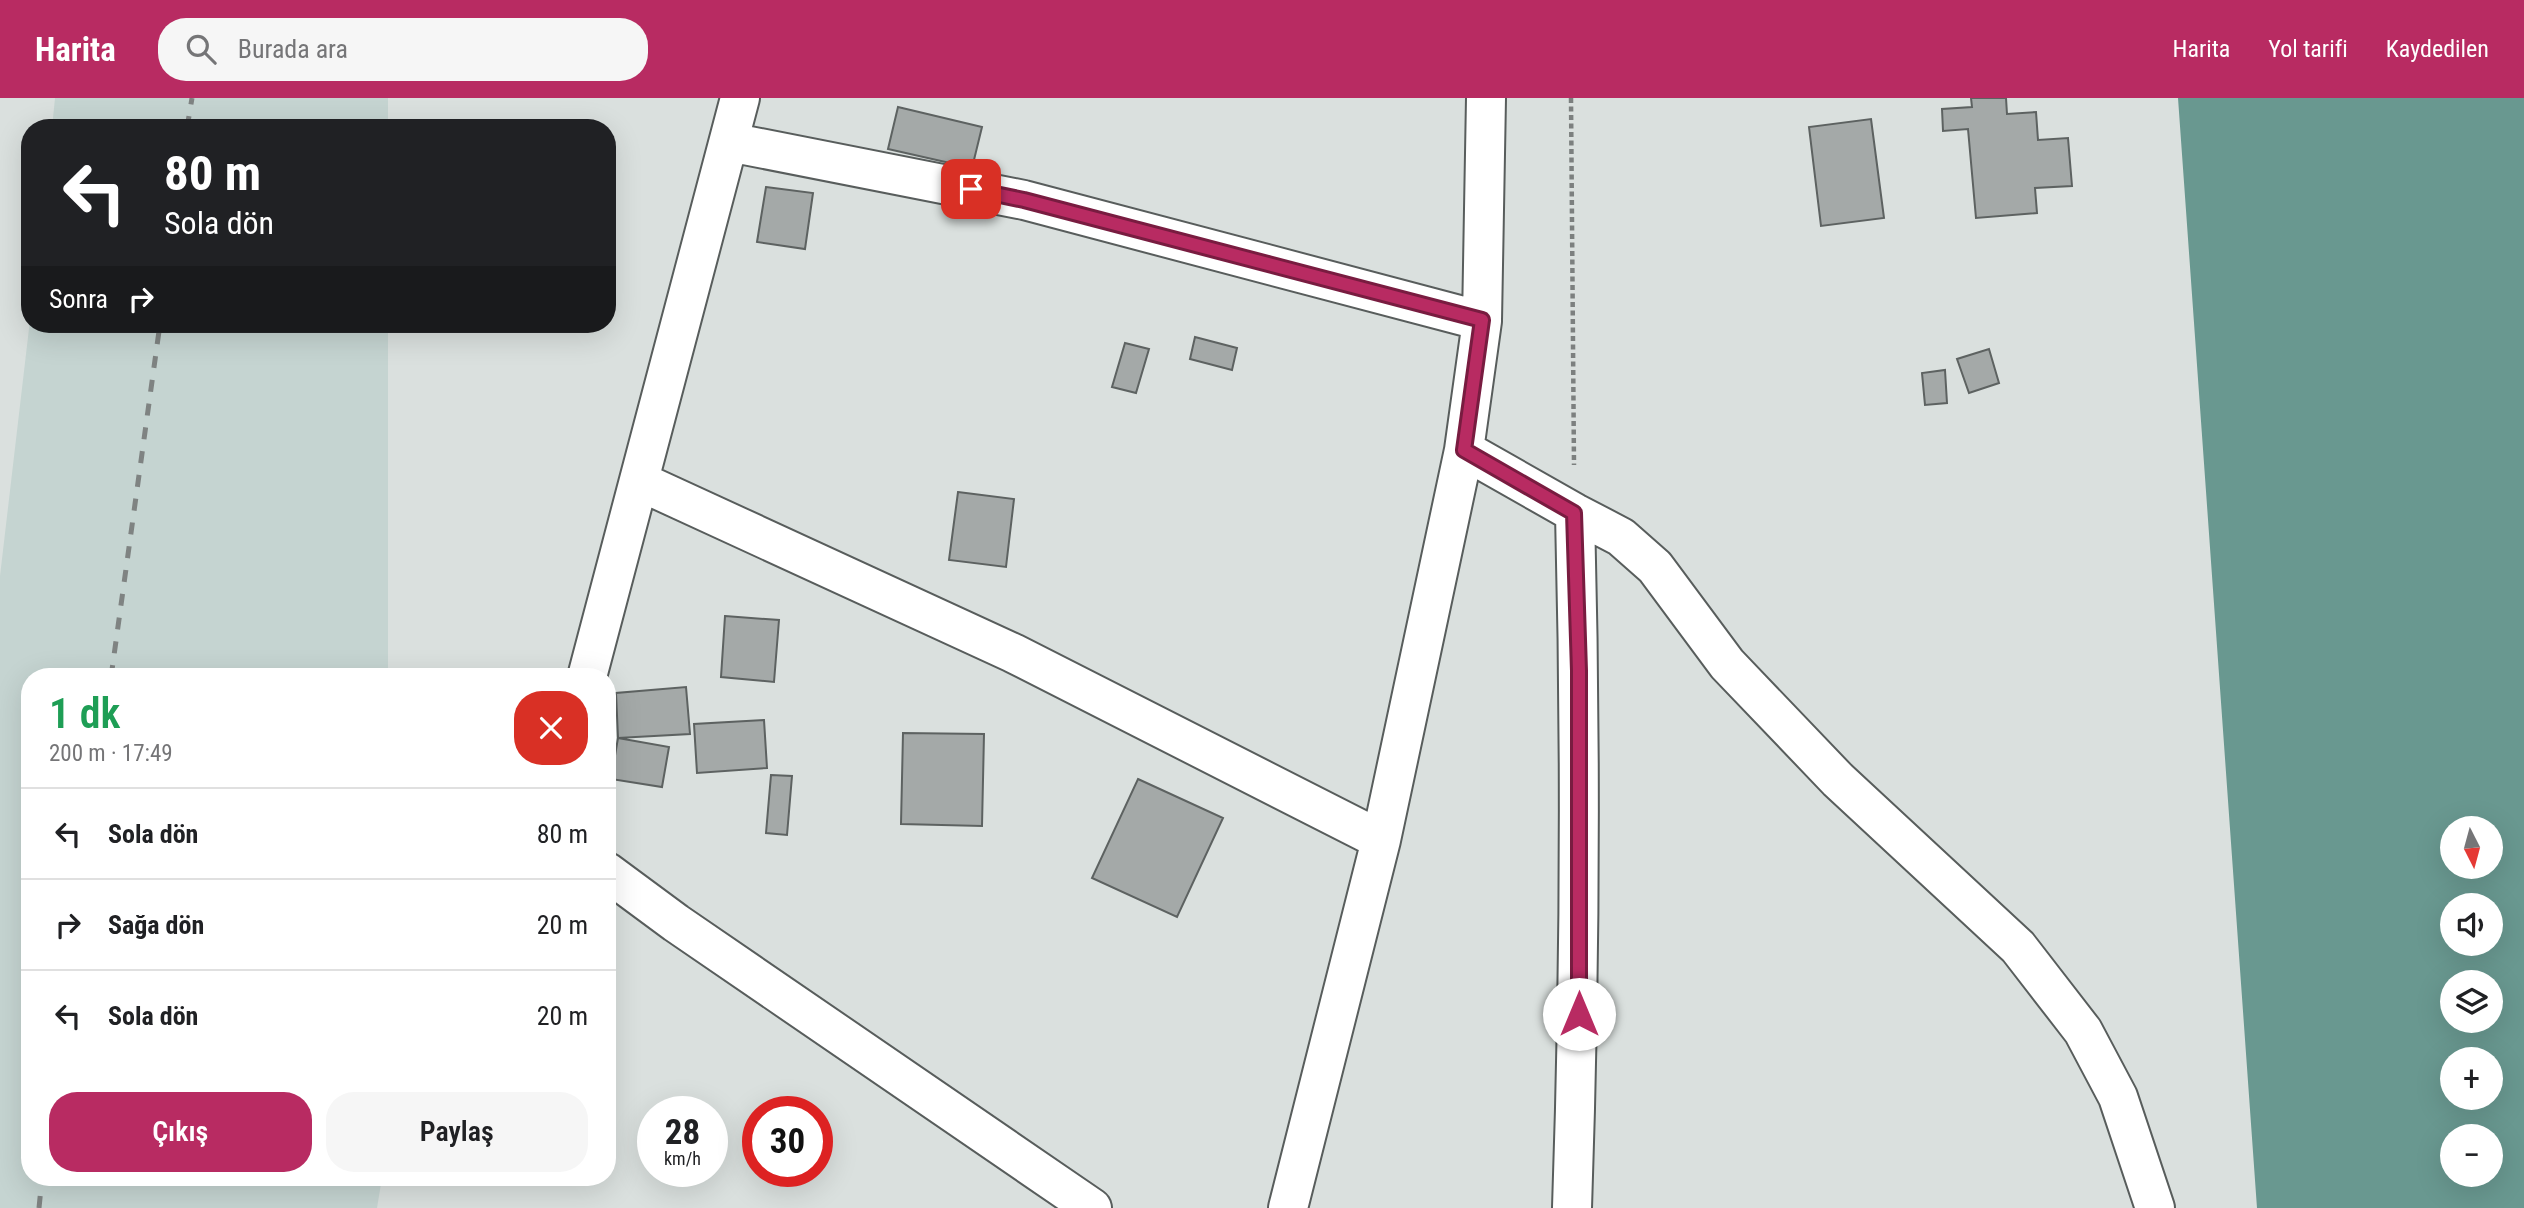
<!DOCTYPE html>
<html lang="tr">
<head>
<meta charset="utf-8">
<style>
  :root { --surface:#fff; --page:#f6f6f6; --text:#202124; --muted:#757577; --line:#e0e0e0; --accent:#b82b62 }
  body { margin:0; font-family:"Roboto Condensed",sans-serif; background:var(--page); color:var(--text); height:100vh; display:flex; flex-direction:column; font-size:26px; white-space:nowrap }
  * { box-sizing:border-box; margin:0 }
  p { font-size:23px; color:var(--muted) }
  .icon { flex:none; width:38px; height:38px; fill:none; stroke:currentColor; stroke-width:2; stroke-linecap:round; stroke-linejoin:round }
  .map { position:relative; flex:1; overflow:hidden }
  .details { position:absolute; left:21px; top:570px; width:595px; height:518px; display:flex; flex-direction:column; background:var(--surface); border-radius:28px; box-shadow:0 7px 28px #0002 }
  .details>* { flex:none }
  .guide { position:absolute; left:21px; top:21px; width:595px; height:214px; border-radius:28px; box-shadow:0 7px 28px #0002; background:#202124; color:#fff; overflow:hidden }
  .needle { width:46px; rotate:174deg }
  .fabs { position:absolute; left:2440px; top:718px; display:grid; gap:14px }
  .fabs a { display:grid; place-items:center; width:63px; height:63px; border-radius:50%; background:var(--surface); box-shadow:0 7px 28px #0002; font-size:35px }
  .speed { position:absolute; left:637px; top:998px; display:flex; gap:14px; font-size:35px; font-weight:700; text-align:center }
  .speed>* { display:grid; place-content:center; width:91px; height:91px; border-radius:50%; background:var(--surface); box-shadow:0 7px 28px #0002; line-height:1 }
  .speed small { font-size:18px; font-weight:400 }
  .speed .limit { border:10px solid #d22; background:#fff; color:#111 }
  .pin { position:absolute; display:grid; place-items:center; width:60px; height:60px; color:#fff; margin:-30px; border-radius:14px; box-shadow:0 4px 10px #0006 }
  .me { position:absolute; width:77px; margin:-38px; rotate:0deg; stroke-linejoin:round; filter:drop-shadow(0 0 5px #0008) }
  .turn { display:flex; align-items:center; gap:24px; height:147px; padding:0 28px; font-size:32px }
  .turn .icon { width:91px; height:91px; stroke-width:2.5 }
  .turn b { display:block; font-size:49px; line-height:60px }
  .then { display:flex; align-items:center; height:66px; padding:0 28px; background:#0003; gap:14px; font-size:26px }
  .round { display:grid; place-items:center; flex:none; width:74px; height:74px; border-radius:28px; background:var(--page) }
  .headline { display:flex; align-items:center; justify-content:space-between; height:119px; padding:0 28px }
  h1 { font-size:42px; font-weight:600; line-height:52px; color:#1e9e55 }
  .cta { display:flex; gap:14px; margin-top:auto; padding:14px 28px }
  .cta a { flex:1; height:80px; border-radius:28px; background:var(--accent); color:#fff; font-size:28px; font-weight:600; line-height:80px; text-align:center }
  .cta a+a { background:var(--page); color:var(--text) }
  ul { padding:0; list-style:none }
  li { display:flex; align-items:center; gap:21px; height:91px; padding:0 28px; border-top:2px solid var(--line) }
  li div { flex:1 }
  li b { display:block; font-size:26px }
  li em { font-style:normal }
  header { display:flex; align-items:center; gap:42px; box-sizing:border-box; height:98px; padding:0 35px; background:var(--accent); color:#fff }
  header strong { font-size:33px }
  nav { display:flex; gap:38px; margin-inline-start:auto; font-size:24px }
  .search { width:490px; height:63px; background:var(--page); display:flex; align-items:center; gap:18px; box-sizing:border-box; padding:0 24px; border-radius:28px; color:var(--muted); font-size:26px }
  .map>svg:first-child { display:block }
</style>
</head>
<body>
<header>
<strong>Harita</strong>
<div class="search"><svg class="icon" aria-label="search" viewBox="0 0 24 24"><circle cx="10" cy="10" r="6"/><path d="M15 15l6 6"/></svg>Burada ara</div>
<nav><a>Harita</a><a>Yol tarifi</a><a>Kaydedilen</a></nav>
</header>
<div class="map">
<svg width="2524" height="1110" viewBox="0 0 2524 1110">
  <rect width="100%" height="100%" fill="#dae0de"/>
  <path fill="#c5d4d1" d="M 55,0 L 388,0 L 388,30 L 52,30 Z
    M 30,222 L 30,226 L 388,226 L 388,579 L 30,579 L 30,1080 L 382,1080 L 377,1110 L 0,1110 L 0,478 Z"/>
  <path fill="#699890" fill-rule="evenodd" d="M 2178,0 L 2524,0 L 2524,1110 L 2257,1110 ZM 2452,730 L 2490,730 L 2490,768 L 2452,768 ZM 2452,807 L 2490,807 L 2490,845 L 2452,845 ZM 2452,884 L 2490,884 L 2490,922 L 2452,922 ZM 2452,961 L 2490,961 L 2490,999 L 2452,999 ZM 2452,1038 L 2490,1038 L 2490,1076 L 2452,1076 Z"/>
  <path fill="#a4a9a8" stroke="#5d6261" stroke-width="2" d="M 1971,0 L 2006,0 L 2007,16 L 2036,14 L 2038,42 L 2068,40 L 2072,88 L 2035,90 L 2037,115 L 1976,120 L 1968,31 L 1943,33 L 1942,11 L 1972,9 Z
    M 898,9 L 982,29 L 972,70 L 888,51 Z
    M 1871,21 L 1884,120 L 1821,128 L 1809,29 Z
    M 766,89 L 813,95 L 805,151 L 757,144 Z
    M 1195,239 L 1237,250 L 1232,272 L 1190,261 Z
    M 1125,245 L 1149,251 L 1136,295 L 1112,289 Z
    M 1989,251 L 1999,285 L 1969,295 L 1957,261 Z
    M 1945,272 L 1947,305 L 1925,307 L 1922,275 Z
    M 958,394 L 1014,401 L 1006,469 L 949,462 Z
    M 725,518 L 779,522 L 774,584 L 721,579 Z
    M 686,589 L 690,636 L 618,640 L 616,595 Z
    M 764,622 L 767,670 L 697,675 L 694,626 Z
    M 903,635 L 984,636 L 982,728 L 901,726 Z
    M 618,640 L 669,649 L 662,689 L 611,681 Z
    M 771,677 L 792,678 L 787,737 L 766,735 Z
    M 1138,681 L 1223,720 L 1177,819 L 1092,780 Z"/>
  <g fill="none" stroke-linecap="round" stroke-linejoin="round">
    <defs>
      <path id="minor" d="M 729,44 L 1024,102 L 1482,223
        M 1464,352 L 1575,415 L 1621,439 L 1655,469 L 1727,566 L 1838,682 L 2018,849 L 2083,933 L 2118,999 L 2155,1110
        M 639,383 L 1013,555 L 1381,742
        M 587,579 L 740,0
        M 607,774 L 676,825 L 1092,1110
        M 1288,1110 L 1381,742 L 1464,352 L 1482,223 L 1486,0
        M 1572,1110 C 1580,878 1581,647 1575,415"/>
    </defs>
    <use href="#minor" stroke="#585d5c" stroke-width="42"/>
    <path stroke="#7c807f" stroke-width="4.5" stroke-dasharray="5 3.5" stroke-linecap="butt" d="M 1571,0 L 1574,367"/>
    <use href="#minor" stroke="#fff" stroke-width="38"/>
    <path stroke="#7f8382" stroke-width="5" stroke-dasharray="12 12" stroke-linecap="butt" d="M 187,30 L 192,0
      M 111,579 L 160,226
      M 39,1110 L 42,1080"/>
  </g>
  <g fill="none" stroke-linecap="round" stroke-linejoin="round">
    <defs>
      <path id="route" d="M 971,91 L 1024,102 L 1482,222 L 1464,352 L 1574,415 L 1579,573 L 1579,916"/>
    </defs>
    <use href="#route" stroke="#781c40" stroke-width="18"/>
    <use href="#route" stroke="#b82b62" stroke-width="12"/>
  </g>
</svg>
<div class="fabs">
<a><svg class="needle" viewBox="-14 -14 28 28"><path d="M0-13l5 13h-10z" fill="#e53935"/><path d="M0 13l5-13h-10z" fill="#757577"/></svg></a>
<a><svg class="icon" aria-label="sound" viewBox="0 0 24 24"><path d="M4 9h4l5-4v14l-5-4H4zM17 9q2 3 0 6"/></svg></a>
<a><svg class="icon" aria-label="layers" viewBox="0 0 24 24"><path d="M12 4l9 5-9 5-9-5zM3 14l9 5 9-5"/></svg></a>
<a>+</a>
<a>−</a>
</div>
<div class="speed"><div>28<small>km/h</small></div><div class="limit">30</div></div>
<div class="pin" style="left:971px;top:91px;background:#d93025"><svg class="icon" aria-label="arrive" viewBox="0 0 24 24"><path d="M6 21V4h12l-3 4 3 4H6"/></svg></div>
<svg class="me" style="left:1579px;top:916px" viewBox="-20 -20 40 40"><circle r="19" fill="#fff"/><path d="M0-13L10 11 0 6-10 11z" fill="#b82b62"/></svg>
<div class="guide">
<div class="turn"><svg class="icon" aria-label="left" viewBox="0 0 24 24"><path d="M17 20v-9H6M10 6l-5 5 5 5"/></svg><div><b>80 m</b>Sola dön</div></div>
<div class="then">Sonra<svg class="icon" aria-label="right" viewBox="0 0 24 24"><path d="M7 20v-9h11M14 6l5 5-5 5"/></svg></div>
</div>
<section class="details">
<div class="headline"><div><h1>1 dk</h1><p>200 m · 17:49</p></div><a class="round" style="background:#d93025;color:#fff"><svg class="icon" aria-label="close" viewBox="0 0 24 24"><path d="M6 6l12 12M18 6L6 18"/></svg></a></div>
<ul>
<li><svg class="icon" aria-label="left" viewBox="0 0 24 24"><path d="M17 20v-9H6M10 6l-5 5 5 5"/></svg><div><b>Sola dön</b></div><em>80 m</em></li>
<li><svg class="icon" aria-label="right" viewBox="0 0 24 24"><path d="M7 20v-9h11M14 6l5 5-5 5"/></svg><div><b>Sağa dön</b></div><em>20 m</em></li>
<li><svg class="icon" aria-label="left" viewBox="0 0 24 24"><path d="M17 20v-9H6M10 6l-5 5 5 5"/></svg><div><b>Sola dön</b></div><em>20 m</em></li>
</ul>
<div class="cta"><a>Çıkış</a><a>Paylaş</a></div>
</section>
</div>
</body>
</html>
